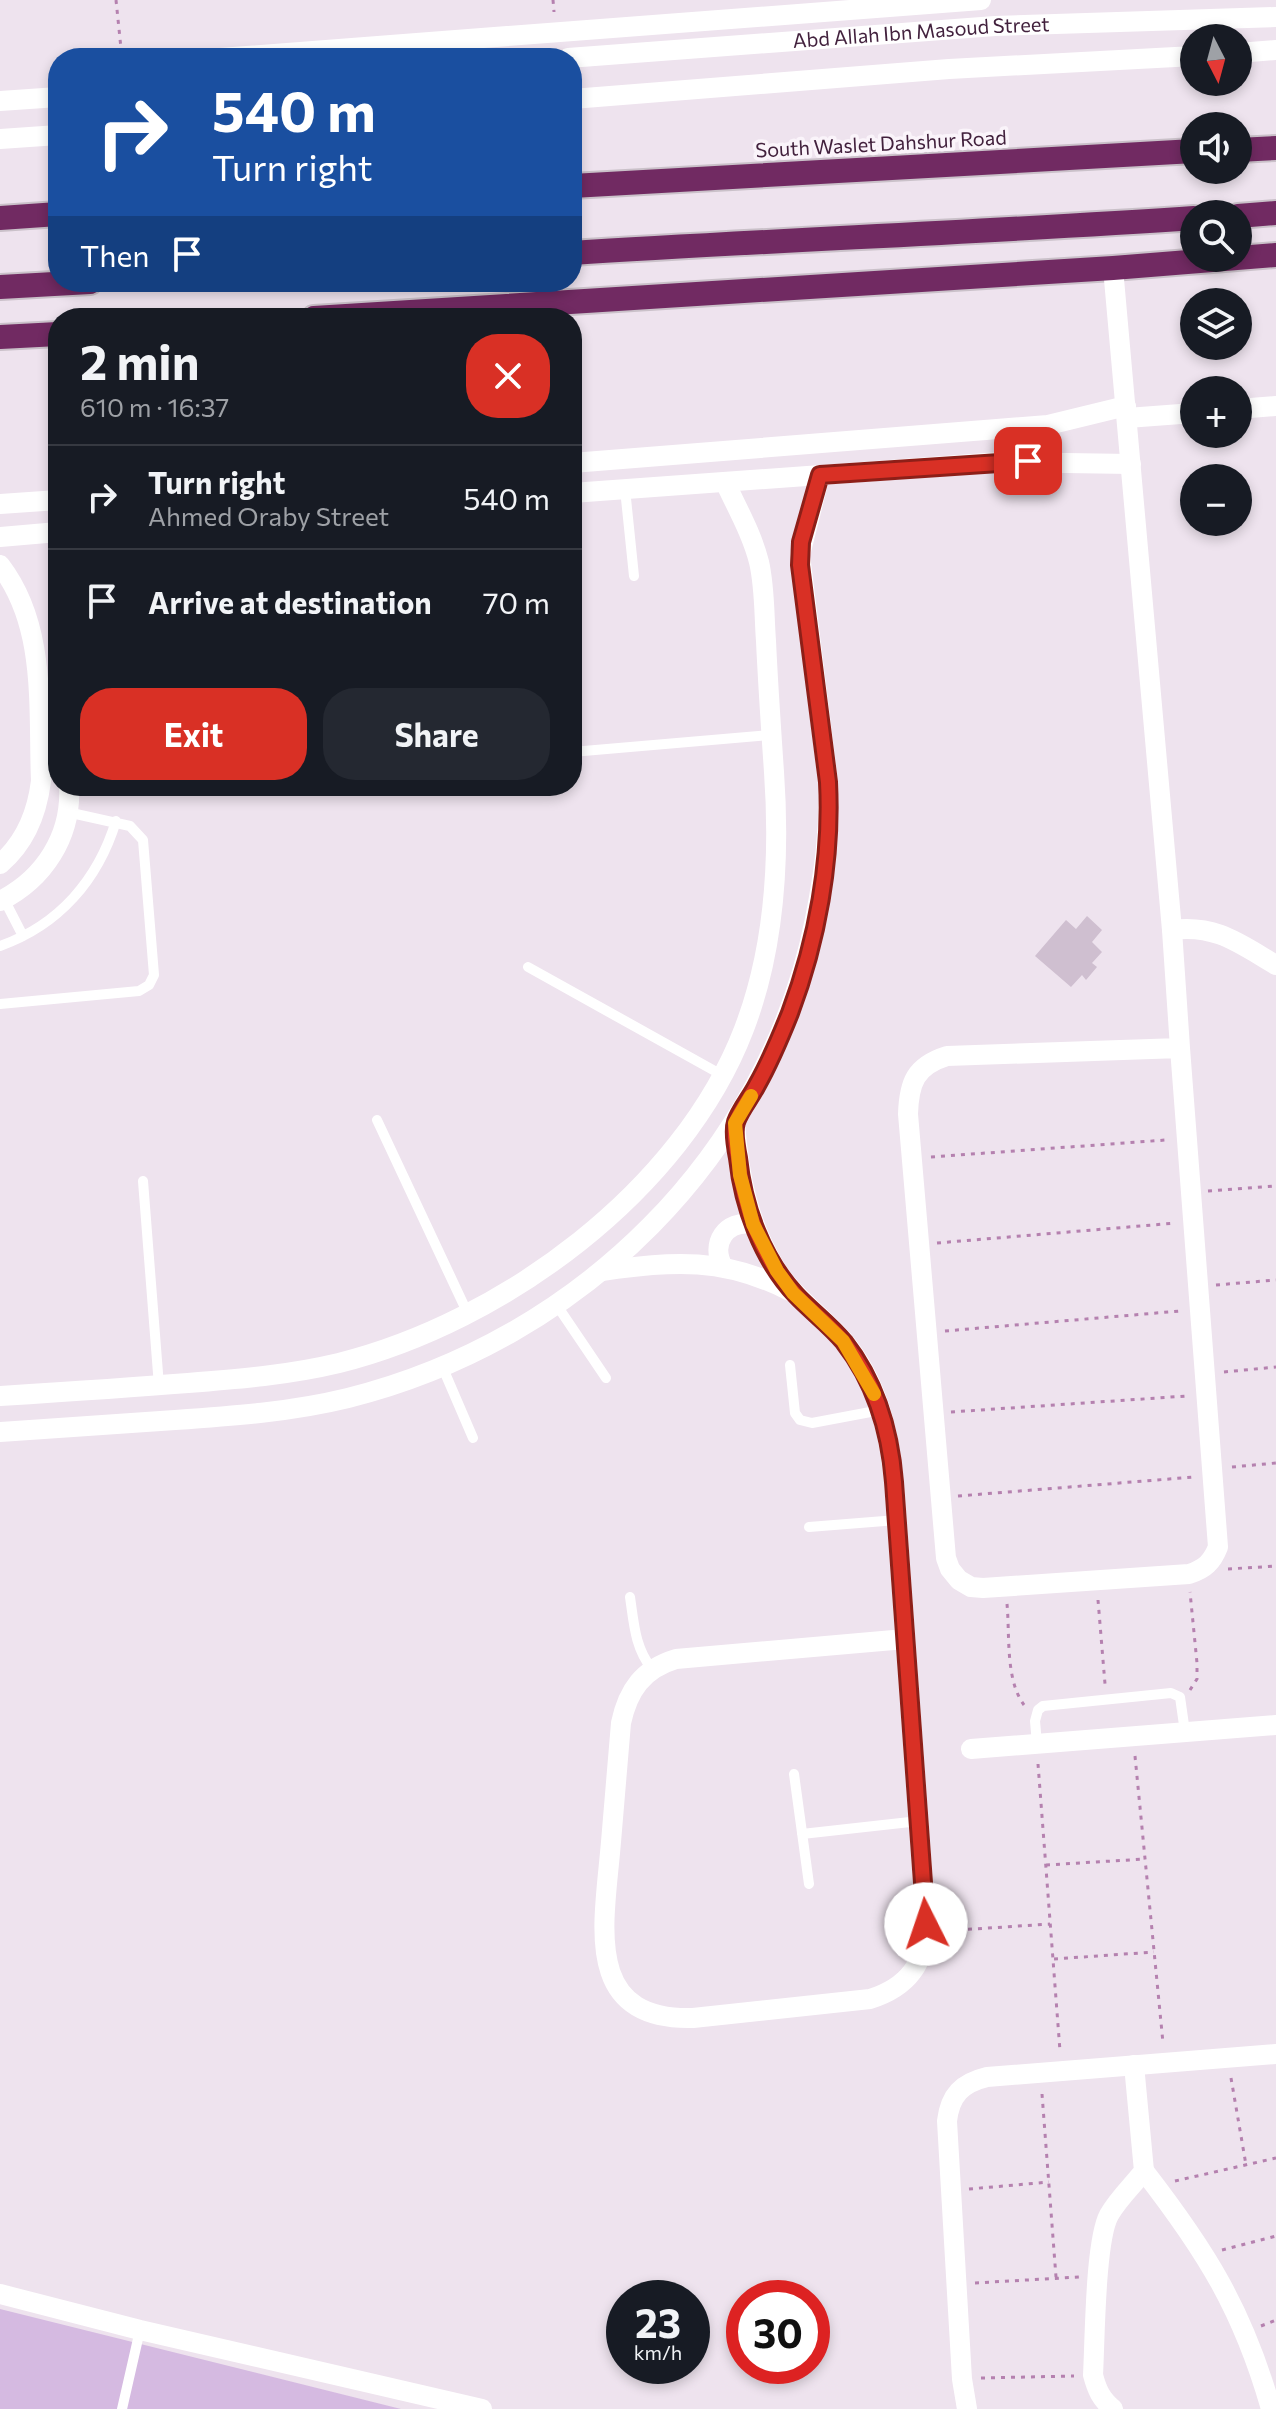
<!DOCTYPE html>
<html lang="en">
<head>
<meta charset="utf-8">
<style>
  :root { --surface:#171b24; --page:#242831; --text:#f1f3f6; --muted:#9ea1a6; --line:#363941; --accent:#d93025 }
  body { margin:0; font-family:Commissioner,sans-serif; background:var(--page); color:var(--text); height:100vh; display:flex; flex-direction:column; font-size:30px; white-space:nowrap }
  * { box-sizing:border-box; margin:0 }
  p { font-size:26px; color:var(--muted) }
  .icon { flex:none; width:44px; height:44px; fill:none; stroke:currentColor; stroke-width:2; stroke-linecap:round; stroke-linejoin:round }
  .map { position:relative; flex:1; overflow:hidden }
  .side { position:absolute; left:48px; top:308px; width:534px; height:488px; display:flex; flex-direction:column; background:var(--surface); border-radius:32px; box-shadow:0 4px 12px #0003 }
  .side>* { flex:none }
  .top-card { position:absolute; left:48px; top:48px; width:534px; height:244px; border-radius:32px; box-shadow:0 4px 12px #0003; background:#1a4fa0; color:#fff; overflow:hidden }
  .needle { width:52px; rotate:174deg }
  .tools { position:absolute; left:1180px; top:24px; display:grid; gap:16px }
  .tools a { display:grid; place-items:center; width:72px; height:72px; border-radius:50%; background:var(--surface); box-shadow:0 4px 12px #0003; font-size:40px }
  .speed { position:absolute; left:606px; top:2280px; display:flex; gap:16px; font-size:40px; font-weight:700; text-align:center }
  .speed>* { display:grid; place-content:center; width:104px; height:104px; border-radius:50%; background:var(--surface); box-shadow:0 4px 12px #0003; line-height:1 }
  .speed small { font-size:20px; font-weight:400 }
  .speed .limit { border:12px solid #d22; background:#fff; color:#111 }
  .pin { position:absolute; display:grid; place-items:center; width:68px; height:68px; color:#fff; margin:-34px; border-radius:16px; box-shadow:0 4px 12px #0006 }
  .me { position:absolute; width:88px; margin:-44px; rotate:356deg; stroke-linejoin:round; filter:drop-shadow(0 0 6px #0008) }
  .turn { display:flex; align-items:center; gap:28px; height:168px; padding:0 32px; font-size:36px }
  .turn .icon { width:104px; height:104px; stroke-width:2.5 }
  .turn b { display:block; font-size:56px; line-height:68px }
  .then { display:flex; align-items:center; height:76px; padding:0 32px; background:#0003; gap:16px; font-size:30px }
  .round { display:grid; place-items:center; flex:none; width:84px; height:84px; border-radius:32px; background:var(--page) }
  .headline { display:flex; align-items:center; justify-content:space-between; height:136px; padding:0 32px }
  h1 { font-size:48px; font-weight:700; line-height:60px }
  .button { display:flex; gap:16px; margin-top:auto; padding:16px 32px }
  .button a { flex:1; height:92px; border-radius:32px; background:var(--accent); color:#fff; font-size:32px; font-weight:700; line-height:92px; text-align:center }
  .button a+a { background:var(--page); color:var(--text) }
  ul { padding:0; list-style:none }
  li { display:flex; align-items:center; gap:24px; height:104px; padding:0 32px; border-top:2px solid var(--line) }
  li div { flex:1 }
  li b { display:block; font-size:30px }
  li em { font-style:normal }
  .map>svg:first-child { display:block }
</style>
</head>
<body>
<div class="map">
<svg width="1276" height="2409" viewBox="0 0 1276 2409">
  <rect width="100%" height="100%" fill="#eee3ee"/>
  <path fill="#d5bae1" d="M 0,2309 L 401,2409 L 0,2409 Z"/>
  <path fill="#cfbfd0" d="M 1087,916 L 1102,930 L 1092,942 L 1102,952 L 1092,963 L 1097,967 L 1086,980 L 1082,975 L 1071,987 L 1035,956 L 1066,920 L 1076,929 Z"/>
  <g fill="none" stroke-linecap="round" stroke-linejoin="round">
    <defs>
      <path id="highway" d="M 1238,150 L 1276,148
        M 572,186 L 1194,151
        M 1238,216 L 1276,213
        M 0,218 L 58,214
        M 572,253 C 779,240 987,232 1194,218
        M 0,287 L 90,282
        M 314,318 L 1113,268 L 1276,255
        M 0,337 L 58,334"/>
    </defs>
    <use href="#highway" stroke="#cac1c9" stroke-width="28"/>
    <path stroke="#b581af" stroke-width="3" stroke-dasharray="4 6" stroke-linecap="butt" d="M 116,0 L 122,58
      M 553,0 L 554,12
      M 931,1157 L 1166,1140
      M 1208,1191 L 1276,1186
      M 937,1243 L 1176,1223
      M 1216,1285 L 1276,1280
      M 945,1331 L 1180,1311
      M 1224,1372 L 1276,1367
      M 951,1412 L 1187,1396
      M 1232,1467 L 1276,1463
      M 958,1496 L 1194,1477
      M 1228,1569 L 1276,1566
      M 1098,1600 L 1105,1684
      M 1007,1604 C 1010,1635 1005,1679 1024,1705
      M 1190,1690 L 1197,1679 L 1197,1663 L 1190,1592
      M 1135,1756 L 1163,2043
      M 1038,1764 L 1060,2051
      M 1046,1865 L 1145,1859
      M 958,1930 L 1050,1924
      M 1054,1959 L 1154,1952
      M 1231,2078 L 1246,2165
      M 1042,2094 L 1056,2277
      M 1175,2181 L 1276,2158
      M 969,2189 L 1049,2182
      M 1222,2250 L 1276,2236
      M 975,2283 L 1079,2277
      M 1261,2326 L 1276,2320
      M 981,2378 L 1074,2376"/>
    <path stroke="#fff" stroke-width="10" d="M 625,489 L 634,576
      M 572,752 L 771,735
      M 4,899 L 23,936
      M 0,946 C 59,925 98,880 116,821
      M 528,967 L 722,1075
      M 0,1004 L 139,991 L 149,985 L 154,975 L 143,840 L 130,826 L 67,812
      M 377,1120 L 468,1314
      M 143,1181 L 159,1386
      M 556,1304 L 606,1378
      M 790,1365 L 795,1413 L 800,1420 L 812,1423 L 881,1410
      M 442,1366 L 473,1438
      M 809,1527 L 897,1520
      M 630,1597 C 634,1624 635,1648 652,1669
      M 1037,1744 L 1035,1721 L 1038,1710 L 1043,1706 L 1171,1693 L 1180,1697 L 1185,1732
      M 794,1774 L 809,1884
      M 802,1834 L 919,1821
      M 122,2409 L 140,2330"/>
    <g stroke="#fff" stroke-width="20">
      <path d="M 1238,53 L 1276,50"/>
      <path d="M 220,58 L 981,0"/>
      <path id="s1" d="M 568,58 L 995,26 L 1276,17"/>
      <path d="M 572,99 L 949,69 L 1194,56"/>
      <path d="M 0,101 L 58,97"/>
      <path d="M 0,139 L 58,135"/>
      <path d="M 1113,268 L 1172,930 L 1180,1048 L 947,1056 C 915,1066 909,1083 908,1114 L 946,1558 L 950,1569 L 959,1580 L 971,1587 L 983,1588 L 1189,1574 C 1205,1569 1212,1562 1218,1547 L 1180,1048"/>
      <path d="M 1238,409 L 1276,406"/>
      <path d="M 1127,418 L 1194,413"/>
      <path d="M 572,463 L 1048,425 L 1126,406"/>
      <path d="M 572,493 L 1000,462 L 1131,464"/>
      <path d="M 0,504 L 58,500"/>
      <path d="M 0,537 L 58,532"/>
      <path d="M 0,565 C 47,626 38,707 41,781 C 37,813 26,842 0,864"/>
      <path d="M 0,901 C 44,879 72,836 69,786"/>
      <path d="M 1172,930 C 1216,924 1240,944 1276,965"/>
      <path d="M 735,1123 C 739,1175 748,1223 776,1269 C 794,1297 821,1315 843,1340 C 877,1380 889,1431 894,1482 L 926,1924 C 926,1963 908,1987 870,1999 L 693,2018 C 585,2021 603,1929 610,1853 C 614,1810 617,1767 621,1723 C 628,1690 643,1669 676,1659 L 905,1639"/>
      <path d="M 723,1267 C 710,1243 726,1220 753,1224"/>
      <path d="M 602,1271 C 674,1261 723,1257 790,1291"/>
      <path d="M 0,1396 C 63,1392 125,1388 188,1383 C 239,1379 289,1375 339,1363 C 503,1322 682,1191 744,1029 C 775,948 780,857 774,772 C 771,728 768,685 766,641 C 764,615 765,588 759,562 C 752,534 737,508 725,482"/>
      <path d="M 0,1432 C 58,1428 116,1424 175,1420 C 233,1416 291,1412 348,1398 C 580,1340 768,1156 815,919 C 824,873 830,830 828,782 L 800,555 L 820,475"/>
      <path d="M 971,1749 L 1276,1725"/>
      <path d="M 1144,2171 C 1206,2251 1243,2310 1271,2409"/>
      <path d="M 0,2294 L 140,2330 L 482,2409"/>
      <path d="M 967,2409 L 962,2379 L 947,2121 C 950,2095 962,2083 987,2077 L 1276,2054"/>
      <path d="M 1113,2409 C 1101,2399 1097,2390 1093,2375 C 1095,2341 1095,2241 1109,2215 C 1118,2199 1133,2185 1144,2171 L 1134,2065"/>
    </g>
    <use href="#highway" stroke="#712a62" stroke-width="24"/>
  </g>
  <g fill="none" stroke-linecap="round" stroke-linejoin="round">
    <defs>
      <path id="route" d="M 926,1924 L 894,1482 C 890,1431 876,1383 844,1342 C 830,1325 811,1311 796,1295 C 762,1259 743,1206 738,1158 C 736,1148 733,1131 736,1122 C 740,1110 751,1097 757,1085 C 770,1062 780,1038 790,1013 C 817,941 832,860 828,782 L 800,565 L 801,542 L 820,475 L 1028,461"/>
    </defs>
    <use href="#route" stroke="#8d1f18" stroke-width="20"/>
    <use href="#route" stroke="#d93025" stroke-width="14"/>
    <path stroke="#f59e0b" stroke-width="14" d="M 751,1096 L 735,1123 L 740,1175 L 753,1224 L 777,1271 L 793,1293 L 843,1341 L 874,1394"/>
  </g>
  <g text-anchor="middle" stroke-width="7" stroke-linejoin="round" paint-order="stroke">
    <g font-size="20" fill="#42213d" stroke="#faf4fa">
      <text dy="7" stroke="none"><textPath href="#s1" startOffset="354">Abd Allah Ibn Masoud Street</textPath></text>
      <text transform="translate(881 144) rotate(-3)" y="7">South Waslet Dahshur Road</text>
    </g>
  </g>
</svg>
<div class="tools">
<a><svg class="needle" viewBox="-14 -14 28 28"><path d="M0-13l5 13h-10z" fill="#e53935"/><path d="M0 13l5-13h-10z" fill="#9ea1a6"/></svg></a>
<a><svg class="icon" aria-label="sound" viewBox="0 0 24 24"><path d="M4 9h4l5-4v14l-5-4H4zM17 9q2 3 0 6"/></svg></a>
<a><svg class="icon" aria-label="search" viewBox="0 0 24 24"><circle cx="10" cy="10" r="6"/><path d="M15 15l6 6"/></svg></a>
<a><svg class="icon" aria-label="layers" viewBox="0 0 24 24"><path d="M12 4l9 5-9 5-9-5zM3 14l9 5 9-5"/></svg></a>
<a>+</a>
<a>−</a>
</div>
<div class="speed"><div>23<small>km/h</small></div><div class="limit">30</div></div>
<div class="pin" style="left:1028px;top:461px;background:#d93025"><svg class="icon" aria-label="arrive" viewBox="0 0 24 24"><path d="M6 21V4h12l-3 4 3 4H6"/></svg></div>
<svg class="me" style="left:926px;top:1924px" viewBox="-20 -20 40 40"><circle r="19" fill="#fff"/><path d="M0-13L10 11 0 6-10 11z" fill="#d93025"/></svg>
<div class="top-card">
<div class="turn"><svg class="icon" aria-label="right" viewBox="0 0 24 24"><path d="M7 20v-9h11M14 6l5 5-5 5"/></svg><div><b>540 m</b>Turn right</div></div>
<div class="then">Then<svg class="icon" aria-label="arrive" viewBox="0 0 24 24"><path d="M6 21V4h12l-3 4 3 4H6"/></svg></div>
</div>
<section class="side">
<div class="headline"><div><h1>2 min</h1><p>610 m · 16:37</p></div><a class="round" style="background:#d93025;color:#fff"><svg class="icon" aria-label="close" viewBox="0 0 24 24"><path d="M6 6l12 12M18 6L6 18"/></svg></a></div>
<ul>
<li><svg class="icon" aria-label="right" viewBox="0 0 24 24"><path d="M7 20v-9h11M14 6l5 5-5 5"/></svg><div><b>Turn right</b><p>Ahmed Oraby Street</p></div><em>540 m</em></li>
<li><svg class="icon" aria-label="arrive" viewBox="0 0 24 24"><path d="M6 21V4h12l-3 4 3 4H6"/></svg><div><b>Arrive at destination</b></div><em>70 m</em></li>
</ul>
<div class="button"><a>Exit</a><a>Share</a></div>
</section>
</div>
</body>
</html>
